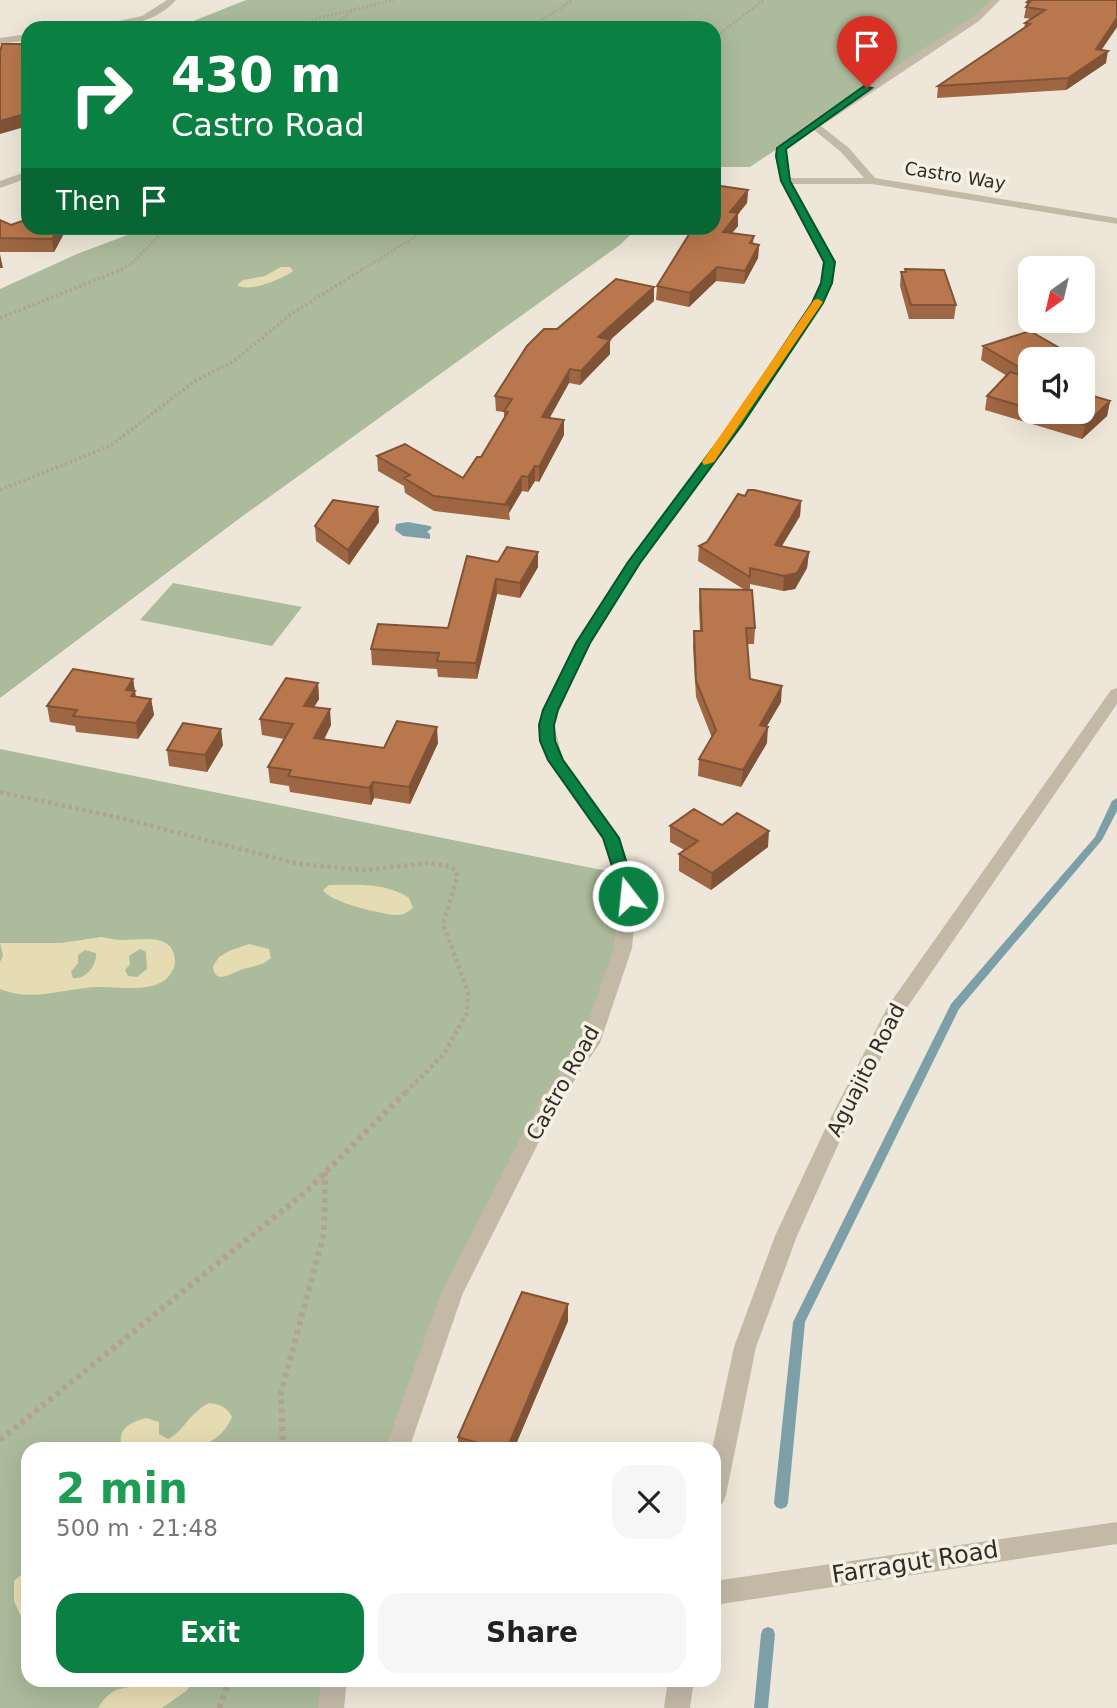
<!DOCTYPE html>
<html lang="en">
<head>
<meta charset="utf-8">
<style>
  :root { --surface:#fff; --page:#f6f6f6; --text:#222; --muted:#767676; --accent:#0b8043 }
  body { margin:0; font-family:"DejaVu Sans",sans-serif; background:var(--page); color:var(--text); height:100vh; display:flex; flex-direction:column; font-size:26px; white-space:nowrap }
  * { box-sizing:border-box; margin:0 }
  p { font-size:23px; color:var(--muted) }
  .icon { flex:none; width:38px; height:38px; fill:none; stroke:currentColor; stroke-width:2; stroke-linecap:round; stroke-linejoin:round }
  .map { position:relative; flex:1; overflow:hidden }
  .side { position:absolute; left:21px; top:1442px; width:700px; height:245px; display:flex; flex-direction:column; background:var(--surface); border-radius:21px; box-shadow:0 7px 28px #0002 }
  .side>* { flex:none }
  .guide { position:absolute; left:21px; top:21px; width:700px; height:214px; border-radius:21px; box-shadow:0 7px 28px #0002; background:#0b8043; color:#fff; overflow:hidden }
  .needle { width:46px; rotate:214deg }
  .controls { position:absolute; left:1018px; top:256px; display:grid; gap:14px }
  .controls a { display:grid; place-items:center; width:77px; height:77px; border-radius:14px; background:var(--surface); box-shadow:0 7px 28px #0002; font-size:35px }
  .pin { position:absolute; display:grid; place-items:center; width:60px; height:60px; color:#fff; margin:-72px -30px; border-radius:50% 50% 50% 0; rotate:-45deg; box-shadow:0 0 7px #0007 }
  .pin .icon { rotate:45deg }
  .me { position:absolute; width:77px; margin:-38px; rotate:344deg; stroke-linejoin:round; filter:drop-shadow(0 0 5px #0008) }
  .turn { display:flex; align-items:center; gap:24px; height:147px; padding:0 35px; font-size:32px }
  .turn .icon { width:91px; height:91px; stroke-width:2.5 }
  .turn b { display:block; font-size:49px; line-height:60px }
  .then { display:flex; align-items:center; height:66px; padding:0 35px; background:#0003; gap:14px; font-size:26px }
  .round { display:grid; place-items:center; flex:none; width:74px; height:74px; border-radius:21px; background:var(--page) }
  .headline { display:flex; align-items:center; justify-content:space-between; height:119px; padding:0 35px }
  h1 { font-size:42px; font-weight:600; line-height:52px; color:#1e9e55 }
  .cta { display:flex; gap:14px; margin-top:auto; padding:14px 35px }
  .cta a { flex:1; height:80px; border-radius:21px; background:var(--accent); color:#fff; font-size:28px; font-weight:600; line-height:80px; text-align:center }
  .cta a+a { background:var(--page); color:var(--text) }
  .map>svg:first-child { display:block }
</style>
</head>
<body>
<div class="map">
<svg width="1117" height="1708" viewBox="0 0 1117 1708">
  <rect width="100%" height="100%" fill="#eee7d9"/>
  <path fill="#acbb9b" d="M 246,0 L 996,0 L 993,4 L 750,167 L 714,167 L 714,28 L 186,28 L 181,26 Z
    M 146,228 L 637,228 L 621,244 L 240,518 L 0,698 L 0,289 L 77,254 Z
    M 173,583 L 302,607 L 272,646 L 140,620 Z
    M 0,749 L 622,874 L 628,896 L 590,1043 L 452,1293 L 397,1449 L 28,1449 L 28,1680 L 333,1680 L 326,1708 L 0,1708 Z"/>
  <path fill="#e6dcb3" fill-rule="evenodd" d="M 281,267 L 290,267 L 293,271 C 282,279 249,293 237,285 L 243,280 L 265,276 Z
    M 329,885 C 357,885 385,882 409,898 L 413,908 C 409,911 404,915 398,915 C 383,915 329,902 323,890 Z
    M 101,937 C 109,938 116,940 123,940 C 141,940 175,932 175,962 C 175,970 168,979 160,983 C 142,992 116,986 96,987 C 62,989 33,1002 0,989 L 0,962 L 3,956 L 0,943 L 61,943 ZM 140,949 L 146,952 L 147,969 L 137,977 L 128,976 L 125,970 L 130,964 L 129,956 ZM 85,950 L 96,953 C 97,965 86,980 73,978 L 71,972 L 78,963 L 78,955 Z
    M 249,944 L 269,949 L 271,958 C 261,967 250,966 238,971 C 229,975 214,984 213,966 L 219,957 L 229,951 Z
    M 209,1403 C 221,1404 226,1407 232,1417 C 214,1459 165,1449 128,1449 L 121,1443 C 119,1427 132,1422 146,1418 L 159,1422 L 159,1434 L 168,1439 C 185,1430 188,1414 209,1403 Z
    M 28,1569 L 28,1632 L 14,1601 L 14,1581 Z
    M 144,1680 L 195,1680 L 186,1691 L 162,1708 L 98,1708 C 116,1679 129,1694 144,1680 Z"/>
  <path fill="#7c9fa8" d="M 408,522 L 430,526 L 432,528 L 427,532 L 430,534 L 430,539 L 403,536 L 395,530 L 396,524 Z"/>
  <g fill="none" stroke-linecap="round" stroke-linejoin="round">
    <path fill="#7c9fa8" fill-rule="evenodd" d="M 1117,798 L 1117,811 L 1102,840 L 959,1009 L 805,1322 L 788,1503 L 786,1507 L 781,1509 L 776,1507 L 774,1503 L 793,1322 L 951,1004 L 1095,837 L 1112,801 Z
      M 768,1627 L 773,1629 L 775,1634 L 768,1708 L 754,1708 L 761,1634 L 763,1629 Z"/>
    <path stroke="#b0a391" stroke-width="2.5" stroke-dasharray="2 2" stroke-linecap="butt" d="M 351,12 C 337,24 322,30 304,25 L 314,19 L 395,0
      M 529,28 L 573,0
      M 714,38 L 764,0
      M 118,271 C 141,262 149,238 172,228
      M 360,271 L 429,228"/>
    <path stroke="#b0a391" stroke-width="3.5" stroke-dasharray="2.5 2.5" stroke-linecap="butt" d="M 0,318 L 123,269
      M 0,490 L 110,446 L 195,381 L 234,361 L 291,314 L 363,269"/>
    <path stroke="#b0a391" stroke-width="4.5" stroke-dasharray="3.5 3.5" stroke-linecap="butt" d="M 0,792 L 121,818 L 299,864 L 365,870 L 428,863 L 450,866 L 457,872 L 457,878 L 443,924 L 468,992 L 467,1013 L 444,1054 L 404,1094"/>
    <path stroke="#b0a391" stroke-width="6" stroke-dasharray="4.5 4.5" stroke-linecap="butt" d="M 0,1440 L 309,1189 L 406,1092
      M 283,1449 L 281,1393 L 324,1234 L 325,1172
      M 219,1708 L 230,1680"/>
    <path fill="#c4b9a7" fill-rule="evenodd" d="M 167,0 L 176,0 C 154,25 118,28 86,28 L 142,16 Z
      M 991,0 L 1000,0 L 979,21 L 821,126 L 849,148 L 875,178 L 1117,218 L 1117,224 L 872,184 L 793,184 L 835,262 L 833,283 L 823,303 L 743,425 L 641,563 L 591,643 L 558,710 L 554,725 L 563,760 L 620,838 L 637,896 L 632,948 L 600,1043 L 557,1106 L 463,1293 L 409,1449 L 385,1449 L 441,1293 L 539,1103 L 581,1041 L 614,948 L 619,896 L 603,839 L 547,760 L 538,725 L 542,710 L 575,643 L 628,562 L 733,420 L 811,303 L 821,283 L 823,262 L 781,181 L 775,156 L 777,148 L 809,122 L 973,17 ZM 814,130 L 841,152 L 864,178 L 791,178 L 785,156 L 787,149 Z
      M 28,34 L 28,40 L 0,44 L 0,38 Z
      M 28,171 L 28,178 L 0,188 L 0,181 Z
      M 1117,1522 L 1117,1544 L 714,1605 L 714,1581 Z
      M 321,1680 L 347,1680 L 344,1708 L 318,1708 Z"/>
    <path fill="#c4b9a7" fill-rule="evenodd" d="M 1117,688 L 1117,704 L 906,1009 L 847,1125 L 797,1236 L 756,1347 L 726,1495 L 723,1503 L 714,1506 L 714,1449 L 712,1449 L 734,1347 L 775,1236 L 827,1125 L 888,1006 L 1111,690 Z
      M 668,1680 L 694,1680 L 690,1708 L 664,1708 Z"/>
  </g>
  <path fill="#9e6642" d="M 1117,0 L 1117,27 L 1101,50 L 1106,63 L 1066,90 L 937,98 L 938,86 L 1024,29 L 1025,23 L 1031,19 L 1024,18 L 1027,2 Z
    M 748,190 L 747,203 L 738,214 L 738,226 L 732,233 L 754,236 L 753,244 L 759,245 L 758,258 L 744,284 L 716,281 L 689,307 L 656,300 L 657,286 Z
    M 0,220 L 11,225 L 28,228 L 67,228 L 54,252 L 0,252 Z
    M 905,269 L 956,305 L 954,319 L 909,319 L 900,286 L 901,272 L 905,272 Z
    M 654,287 L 654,301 L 610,340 L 610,354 L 580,385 L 569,383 L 549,418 L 564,420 L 564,435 L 539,482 L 535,481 L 528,492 L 522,491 L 509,513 L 510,520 L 434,511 L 405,493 L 404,486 L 378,471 L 377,456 L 463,478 L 481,457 L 504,419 L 504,412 L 496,411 L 495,396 L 557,329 Z
    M 983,346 L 1031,359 L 1031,411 L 1083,411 L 1110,401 L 1107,416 L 1082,439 L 985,410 L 987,396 L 1007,376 L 981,360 Z
    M 745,496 L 801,501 L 800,516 L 782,546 L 809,552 L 807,568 L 795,589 L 783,591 L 750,584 L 750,590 L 755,628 L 754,644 L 747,644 L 750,679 L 781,702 L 767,726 L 767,743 L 741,787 L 698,776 L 699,759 L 712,738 L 696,697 L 693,647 L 694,631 L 700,631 L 699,605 L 700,589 L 745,590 L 698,561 L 699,546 L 707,542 Z
    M 378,507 L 379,522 L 349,565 L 316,541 L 315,526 Z
    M 538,552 L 538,567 L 520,598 L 497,594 L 477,679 L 438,677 L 437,669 L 372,665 L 371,649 L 448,628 L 498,562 Z
    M 133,679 L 136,697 L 151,699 L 154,715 L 138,739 L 76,732 L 75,726 L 50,722 L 47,706 Z
    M 318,683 L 319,699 L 314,707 L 331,725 L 324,740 L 384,748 L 438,743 L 410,804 L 374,798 L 371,805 L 290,792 L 289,786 L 270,783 L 268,767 L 284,739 L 262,735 L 260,719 Z
    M 223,745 L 207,772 L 169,766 L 167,750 Z
    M 722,825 L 768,847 L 711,890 L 679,871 L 679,854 L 684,850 L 670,842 L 670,826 Z
    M 568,1304 L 568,1321 L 514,1449 L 458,1449 L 458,1437 Z"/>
  <path fill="#815336" d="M 1117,18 L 1117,27 L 1094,61 L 1096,49 Z
    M 1108,51 L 1106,63 L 1066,90 L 1068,78 Z
    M 28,113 L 28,126 L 0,134 L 0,121 Z
    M 748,190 L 747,203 L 738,214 L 738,226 L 722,245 L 723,232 L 730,212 Z
    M 58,228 L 67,228 L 54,252 L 52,239 Z
    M 759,245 L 758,258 L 744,284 L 745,271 Z
    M 0,254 L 3,268 L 0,268 Z
    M 717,267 L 716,281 L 689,307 L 690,293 Z
    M 654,287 L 654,301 L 610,340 L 610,354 L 580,385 L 581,371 L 598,337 Z
    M 570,369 L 569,383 L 542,432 L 542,417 Z
    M 1110,401 L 1107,416 L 1082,439 L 1085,425 Z
    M 564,420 L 564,435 L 539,482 L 539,467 Z
    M 535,466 L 535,481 L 528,492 L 528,477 Z
    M 522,476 L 522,491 L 509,513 L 509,505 L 506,503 Z
    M 801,501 L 800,516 L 773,560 L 775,545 Z
    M 378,507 L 379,522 L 349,565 L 348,550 Z
    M 538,552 L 538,567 L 520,598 L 520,583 Z
    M 809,552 L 807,568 L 795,589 L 783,591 L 784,576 Z
    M 496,579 L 497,594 L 477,679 L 476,663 Z
    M 133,679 L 137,707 L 126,690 Z
    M 318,683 L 319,699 L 305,722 L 304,706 Z
    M 782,686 L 781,702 L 758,741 L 760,725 Z
    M 151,699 L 154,715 L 138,739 L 136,723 Z
    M 330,709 L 331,725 L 316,754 L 314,738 Z
    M 437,727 L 438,743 L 410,804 L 409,787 Z
    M 768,727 L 767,743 L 741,787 L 743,770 Z
    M 221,729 L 223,745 L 207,772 L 205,755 Z
    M 373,782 L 374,798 L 371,805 L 369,788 Z
    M 769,831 L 768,847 L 711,890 L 712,873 Z
    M 568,1304 L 568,1321 L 514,1449 L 507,1449 Z"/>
  <path fill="#b8774d" stroke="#815336" stroke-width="2" d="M 1029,0 L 1117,0 L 1117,18 L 1096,49 L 1108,51 L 1068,78 L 938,86 L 1030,24 L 1025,23 L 1045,10 L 1026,7 L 1030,2 L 1027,2 Z
    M 2,44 L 28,44 L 28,113 L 0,121 L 0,52 Z
    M 714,185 L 748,190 L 730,212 L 738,213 L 723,232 L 754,236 L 750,243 L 759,245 L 745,271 L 717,267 L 690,293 L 657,286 L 693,228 L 714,228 Z
    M 28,219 L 28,228 L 58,228 L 52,239 L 0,238 L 0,220 L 11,225 Z
    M 905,269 L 944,270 L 956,305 L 911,305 L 901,272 L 906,272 Z
    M 616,279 L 654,287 L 598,337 L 610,340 L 581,371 L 570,369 L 542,417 L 564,420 L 539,467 L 535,466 L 528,477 L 522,476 L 506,503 L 509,505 L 434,496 L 404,478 L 410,475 L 377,456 L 405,444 L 463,478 L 477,457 L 481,457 L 508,412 L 504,411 L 512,399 L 495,396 L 527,346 L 544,329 L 557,329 Z
    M 1030,331 L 1070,354 L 1064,356 L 1069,359 L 1031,359 L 1031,372 L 1029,373 L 983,346 Z
    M 1010,372 L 1031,378 L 1031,409 L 987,396 Z
    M 1083,393 L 1110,401 L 1085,425 L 1040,411 L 1083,411 Z
    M 748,490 L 754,490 L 801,501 L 775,545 L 809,552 L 797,573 L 784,576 L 750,568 L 750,577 L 699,546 L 707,542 L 738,494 L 745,496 Z
    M 333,500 L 378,507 L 348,550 L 315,526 Z
    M 507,547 L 538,552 L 520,583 L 496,579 L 476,663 L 437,661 L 439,653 L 371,649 L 378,624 L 448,628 L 467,556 L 498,562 Z
    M 700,589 L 752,590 L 755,628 L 746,628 L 750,679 L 782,686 L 760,725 L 768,727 L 743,770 L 699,759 L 716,730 L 696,681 L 694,631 L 702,631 Z
    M 73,669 L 133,679 L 126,690 L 135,691 L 131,696 L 151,699 L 136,723 L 73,716 L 77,710 L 47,706 Z
    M 286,678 L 318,683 L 304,706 L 330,709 L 314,738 L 384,748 L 397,721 L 437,727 L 409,787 L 373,782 L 369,788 L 288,776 L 291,770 L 268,767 L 293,724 L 260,719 Z
    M 183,723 L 221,729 L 205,755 L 167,750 Z
    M 694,809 L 722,825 L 737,813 L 769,831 L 712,873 L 679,854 L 698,841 L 670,826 Z
    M 522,1292 L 568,1304 L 507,1449 L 498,1449 L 458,1437 Z"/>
  <path fill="#0b8043" stroke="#07532c" stroke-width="2" d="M 864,86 L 872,88 L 786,149 L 790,181 L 835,262 L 832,283 L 823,303 L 742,425 L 640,563 L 590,643 L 558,710 L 554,725 L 555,741 L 563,760 L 619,838 L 637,896 L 628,902 L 623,900 L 603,838 L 548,760 L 540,741 L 539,725 L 543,710 L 576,643 L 628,562 L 733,421 L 812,303 L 821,283 L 824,262 L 781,181 L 776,156 L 777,148 Z"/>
  <path fill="#f59e0b" d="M 818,299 L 823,302 L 714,462 L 704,465 L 702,462 L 814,300 Z"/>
  <g text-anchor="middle" stroke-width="7" stroke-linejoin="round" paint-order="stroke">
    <g font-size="18" fill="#322c26" stroke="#f6f1e5">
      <text transform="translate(955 176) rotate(9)" y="6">Castro Way</text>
    </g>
    <g font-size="21" fill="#322c26" stroke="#f6f1e5">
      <text transform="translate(866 1070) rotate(-63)" y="7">Aguajito Road</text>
      <text transform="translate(563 1083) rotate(-61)" y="7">Castro Road</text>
    </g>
    <g font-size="24" fill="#322c26" stroke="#f6f1e5">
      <text transform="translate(915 1562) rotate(-9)" y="8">Farragut Road</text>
    </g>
  </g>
</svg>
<div class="controls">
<a><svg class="needle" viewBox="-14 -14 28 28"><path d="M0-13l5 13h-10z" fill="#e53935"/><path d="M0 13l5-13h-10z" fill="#767676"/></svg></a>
<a><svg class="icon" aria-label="sound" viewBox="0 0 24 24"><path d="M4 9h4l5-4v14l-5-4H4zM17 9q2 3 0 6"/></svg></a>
</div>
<div class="pin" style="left:867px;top:88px;background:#d93025"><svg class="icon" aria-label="arrive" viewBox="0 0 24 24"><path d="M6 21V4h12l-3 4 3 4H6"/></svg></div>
<svg class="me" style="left:628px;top:896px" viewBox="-20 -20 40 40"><circle r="17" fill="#0b8043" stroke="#fff" stroke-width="3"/><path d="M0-11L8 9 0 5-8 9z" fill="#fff"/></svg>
<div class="guide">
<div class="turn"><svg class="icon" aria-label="right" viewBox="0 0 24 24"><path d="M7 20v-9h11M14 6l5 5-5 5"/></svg><div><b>430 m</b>Castro Road</div></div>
<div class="then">Then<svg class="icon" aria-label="arrive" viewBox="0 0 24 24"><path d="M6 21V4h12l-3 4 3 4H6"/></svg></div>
</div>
<section class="side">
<div class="headline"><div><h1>2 min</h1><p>500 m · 21:48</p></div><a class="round"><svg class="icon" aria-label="close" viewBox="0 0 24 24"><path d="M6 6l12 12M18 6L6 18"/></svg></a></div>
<div class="cta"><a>Exit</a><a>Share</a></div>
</section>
</div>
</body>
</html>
